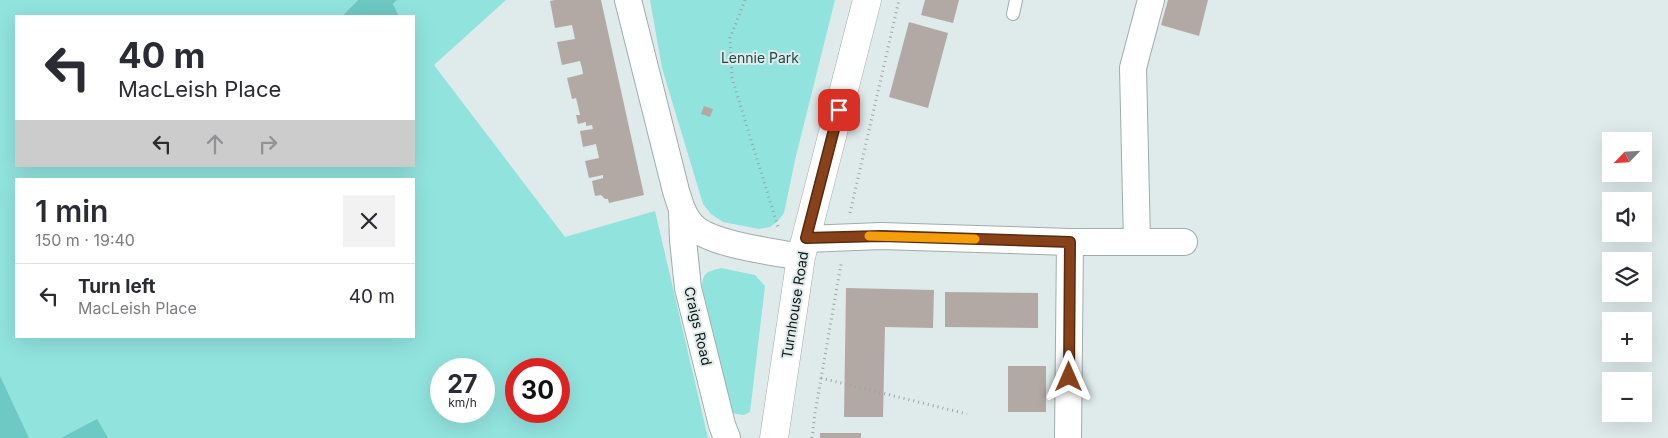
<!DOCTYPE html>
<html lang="en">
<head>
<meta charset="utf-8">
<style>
  :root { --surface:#fff; --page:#f2f2f3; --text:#2b2b33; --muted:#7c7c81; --line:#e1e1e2 }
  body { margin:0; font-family:Inter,sans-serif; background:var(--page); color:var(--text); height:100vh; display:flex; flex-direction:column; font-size:19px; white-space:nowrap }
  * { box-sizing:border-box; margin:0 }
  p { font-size:16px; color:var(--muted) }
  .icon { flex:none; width:28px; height:28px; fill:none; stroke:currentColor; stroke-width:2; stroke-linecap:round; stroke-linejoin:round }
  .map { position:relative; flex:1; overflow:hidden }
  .details { position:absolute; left:15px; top:178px; width:400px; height:160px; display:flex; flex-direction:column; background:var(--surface); border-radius:0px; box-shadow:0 5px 20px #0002 }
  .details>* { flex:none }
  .guide { position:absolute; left:15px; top:15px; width:400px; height:152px; border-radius:0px; box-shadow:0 5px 20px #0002; background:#fff; color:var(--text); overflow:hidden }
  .needle { width:32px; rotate:245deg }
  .buttons { position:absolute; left:1602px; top:132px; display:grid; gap:10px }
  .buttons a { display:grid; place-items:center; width:50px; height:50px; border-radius:0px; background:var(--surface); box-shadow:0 5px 20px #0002; font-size:25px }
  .speed { position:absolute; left:430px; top:358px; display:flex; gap:10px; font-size:25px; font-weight:700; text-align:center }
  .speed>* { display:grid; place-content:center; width:65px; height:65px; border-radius:50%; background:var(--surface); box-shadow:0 5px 20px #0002; line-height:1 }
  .speed small { font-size:12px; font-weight:400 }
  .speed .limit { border:8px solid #d22; background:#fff; color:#111 }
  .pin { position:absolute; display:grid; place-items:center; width:42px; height:42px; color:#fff; margin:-21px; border-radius:10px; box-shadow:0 2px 8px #0006 }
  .me { position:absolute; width:55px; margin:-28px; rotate:0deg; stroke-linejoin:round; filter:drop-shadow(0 0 4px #0008) }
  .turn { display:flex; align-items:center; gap:18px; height:105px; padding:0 20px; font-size:22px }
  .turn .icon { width:65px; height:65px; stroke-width:2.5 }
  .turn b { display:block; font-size:35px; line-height:42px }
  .lanes { display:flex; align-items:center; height:48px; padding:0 20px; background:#0003; justify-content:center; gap:25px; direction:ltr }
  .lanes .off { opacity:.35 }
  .round { display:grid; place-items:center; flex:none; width:52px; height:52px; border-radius:0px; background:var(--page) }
  .headline { display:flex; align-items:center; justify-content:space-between; height:85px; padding:0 20px }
  h1 { font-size:30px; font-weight:600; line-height:38px }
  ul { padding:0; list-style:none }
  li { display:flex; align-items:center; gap:15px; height:65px; padding:0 20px; border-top:1px solid var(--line) }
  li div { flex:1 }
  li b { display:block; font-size:19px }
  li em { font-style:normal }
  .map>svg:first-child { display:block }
</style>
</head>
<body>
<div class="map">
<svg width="1668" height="438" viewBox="0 0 1668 438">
  <rect width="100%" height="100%" fill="#deebea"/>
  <path fill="#91e3de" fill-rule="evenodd" d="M 0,0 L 358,0 L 342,16 L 16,16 L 16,166 L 414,166 L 414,16 L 399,16 L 393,4 L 397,0 L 506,0 L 434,65 L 565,237 L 655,211 L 708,438 L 0,438 ZM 16,179 L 414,179 L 414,336 L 16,336 ZM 441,369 L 484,369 L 484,411 L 441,411 ZM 516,369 L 559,369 L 559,411 L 516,411 Z
    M 650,0 L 835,0 L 795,160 L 784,213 L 778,221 L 770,227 L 759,229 L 723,222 L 711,214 L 703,204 L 662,68 Z
    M 721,268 L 755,275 L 765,286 L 750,412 L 744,415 L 731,413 L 702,287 C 703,271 708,272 721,268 Z"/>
  <path fill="#6ec8c3" d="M 358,0 L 397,0 L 393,4 L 399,16 L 342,16 Z
    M 0,376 L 29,438 L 0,438 Z
    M 97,419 L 108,438 L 61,438 Z"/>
  <path fill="#b3a9a4" d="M 555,0 L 601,0 L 644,195 L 609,203 L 608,199 L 605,199 L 601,195 L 595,196 L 592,181 L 603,178 L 603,175 L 589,178 L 585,161 L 599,158 L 596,144 L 583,147 L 580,131 L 593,129 L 592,125 L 586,126 L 586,122 L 578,124 L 576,115 L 580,115 L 578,106 L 576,98 L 572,99 L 567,78 L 583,74 L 582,68 L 580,61 L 562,65 L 557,42 L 575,39 L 572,25 L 555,28 L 550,1 Z
    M 925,0 L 959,0 L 953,23 L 921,15 Z
    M 1168,0 L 1208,0 L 1199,36 L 1161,25 Z
    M 909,22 L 948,33 L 928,108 L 889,97 Z
    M 704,106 L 713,109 L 710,117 L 701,114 Z
    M 846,288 L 934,290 L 933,328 L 885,327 L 883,417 L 844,417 Z
    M 945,292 L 1038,293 L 1038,328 L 945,327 Z
    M 1008,366 L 1046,366 L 1046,412 L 1008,412 Z
    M 820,433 L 861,433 L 861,438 L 820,438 Z"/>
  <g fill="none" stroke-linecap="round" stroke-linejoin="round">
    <defs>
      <path id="service" d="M 1013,14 L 1016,0"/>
      <path id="minor" d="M 628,0 L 676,191 C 680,204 684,219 695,228 C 714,245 775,252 801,257
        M 682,211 L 683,240 L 688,288 L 722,425 L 727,438
        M 806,239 L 881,236 L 1070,242 L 1184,242
        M 1137,242 L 1133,68 L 1151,0
        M 1068,438 L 1070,242"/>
      <path id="tertiary" d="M 774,438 L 801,257 L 867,0"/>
    </defs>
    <use href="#service" stroke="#a0acab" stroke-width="14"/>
    <use href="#minor" stroke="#a0acab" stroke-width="28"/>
    <use href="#tertiary" stroke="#a0acab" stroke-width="29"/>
    <path stroke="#9ba5a5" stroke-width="3" stroke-dasharray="1 4" stroke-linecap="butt" d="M 745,0 L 730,38 L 732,78 L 778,227
      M 850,213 L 899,0
      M 821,378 L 967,414
      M 812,438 L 815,413 L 841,264"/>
    <use href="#service" stroke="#fff" stroke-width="12"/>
    <use href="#minor" stroke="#fff" stroke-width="26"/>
    <use href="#tertiary" stroke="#fff" stroke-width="28"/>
  </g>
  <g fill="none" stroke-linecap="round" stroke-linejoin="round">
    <defs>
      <path id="route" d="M 839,110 L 806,238 L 881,236 L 1070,242 L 1069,377"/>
    </defs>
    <use href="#route" stroke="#582b11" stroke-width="12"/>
    <use href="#route" stroke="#87421a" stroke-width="9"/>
    <path stroke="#f59e0b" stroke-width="9" d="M 869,236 L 975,239"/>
  </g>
  <g text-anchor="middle" stroke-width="4" stroke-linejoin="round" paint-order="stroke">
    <g font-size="14" fill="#204a48" stroke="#deebea">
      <text x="760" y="63">Lennie Park</text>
    </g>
    <g font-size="14" fill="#141818" stroke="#deebea">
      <text transform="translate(795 305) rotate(-81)" y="5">Turnhouse Road</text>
      <text transform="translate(698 326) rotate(77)" y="5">Craigs Road</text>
    </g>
  </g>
</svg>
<div class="buttons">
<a><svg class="needle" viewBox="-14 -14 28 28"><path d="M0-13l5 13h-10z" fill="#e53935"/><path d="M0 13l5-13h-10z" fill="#7c7c81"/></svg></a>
<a><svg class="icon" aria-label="sound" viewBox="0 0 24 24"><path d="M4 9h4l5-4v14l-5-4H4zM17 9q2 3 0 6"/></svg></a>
<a><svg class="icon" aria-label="layers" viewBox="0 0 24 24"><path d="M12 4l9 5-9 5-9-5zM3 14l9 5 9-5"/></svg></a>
<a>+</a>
<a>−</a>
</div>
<div class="speed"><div>27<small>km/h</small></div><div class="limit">30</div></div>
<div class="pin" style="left:839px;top:110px;background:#d93025"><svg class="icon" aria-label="arrive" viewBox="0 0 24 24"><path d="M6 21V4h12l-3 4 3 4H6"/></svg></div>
<svg class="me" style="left:1069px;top:377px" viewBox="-20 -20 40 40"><path d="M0-17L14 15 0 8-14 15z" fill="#87421a" stroke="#fff" stroke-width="4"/></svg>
<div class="guide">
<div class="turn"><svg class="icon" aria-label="left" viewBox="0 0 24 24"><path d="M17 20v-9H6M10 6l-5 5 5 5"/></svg><div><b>40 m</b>MacLeish Place</div></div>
<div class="lanes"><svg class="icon" aria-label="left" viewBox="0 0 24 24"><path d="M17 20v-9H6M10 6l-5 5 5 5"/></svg><svg class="icon off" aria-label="ahead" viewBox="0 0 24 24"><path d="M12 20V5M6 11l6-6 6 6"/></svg><svg class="icon off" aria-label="right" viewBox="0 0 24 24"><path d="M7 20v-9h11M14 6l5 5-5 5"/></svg></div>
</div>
<section class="details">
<div class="headline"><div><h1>1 min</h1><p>150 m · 19:40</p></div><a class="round"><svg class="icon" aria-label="close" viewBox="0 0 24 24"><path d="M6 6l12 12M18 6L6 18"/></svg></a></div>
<ul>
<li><svg class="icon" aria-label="left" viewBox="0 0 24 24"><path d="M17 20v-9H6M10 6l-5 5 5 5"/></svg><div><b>Turn left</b><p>MacLeish Place</p></div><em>40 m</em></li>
</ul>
</section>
</div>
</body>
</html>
